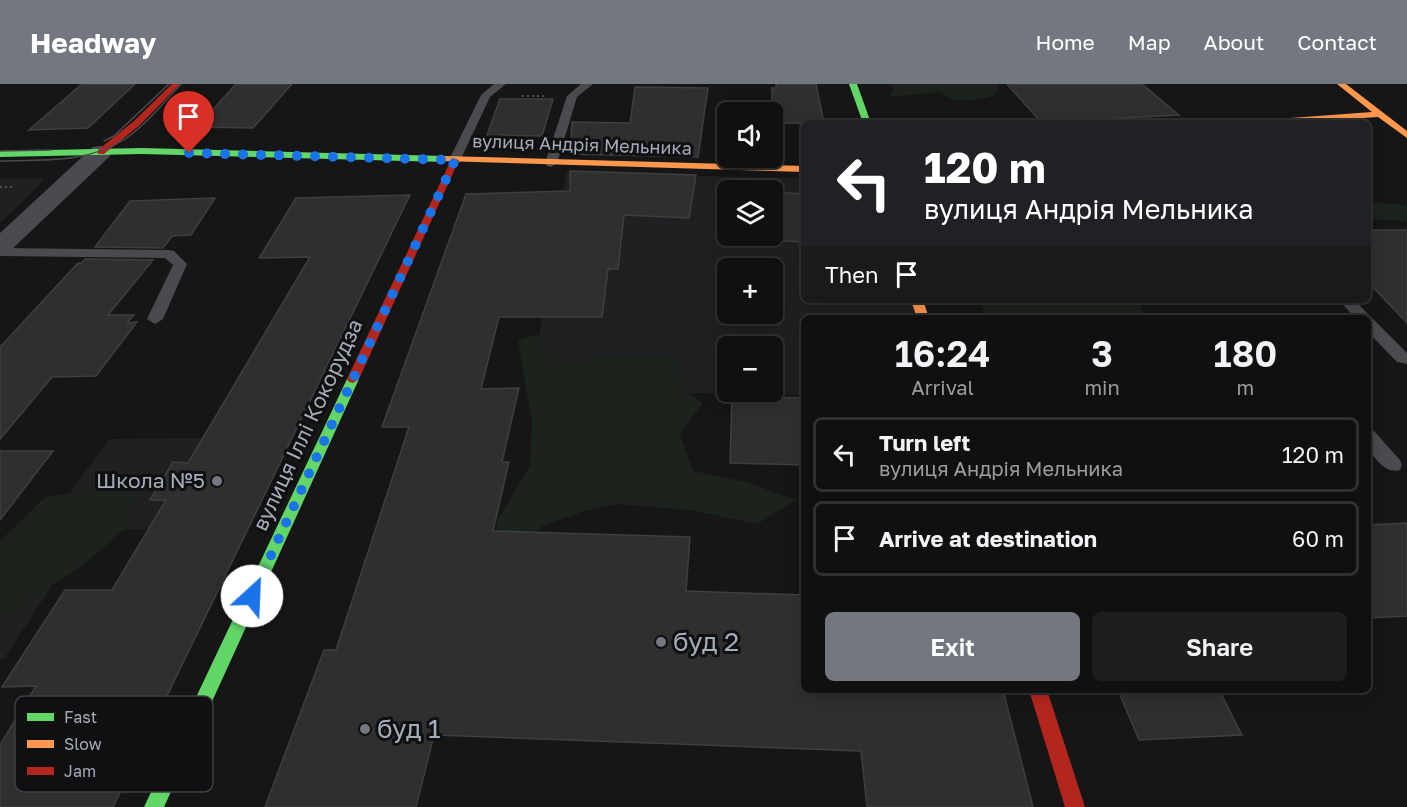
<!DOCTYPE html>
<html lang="en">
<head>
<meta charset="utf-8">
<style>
  :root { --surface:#101010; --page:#1e1e1e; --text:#f1f3f6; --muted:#9c9d9f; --line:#303030; --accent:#737880 }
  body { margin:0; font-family:"Golos Text",sans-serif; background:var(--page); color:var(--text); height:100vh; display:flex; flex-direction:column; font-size:22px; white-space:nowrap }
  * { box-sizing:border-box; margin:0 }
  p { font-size:20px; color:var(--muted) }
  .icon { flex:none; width:33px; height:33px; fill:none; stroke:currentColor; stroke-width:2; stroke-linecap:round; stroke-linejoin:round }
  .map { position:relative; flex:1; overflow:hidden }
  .drawer { position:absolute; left:801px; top:231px; width:570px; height:378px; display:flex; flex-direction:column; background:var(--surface); border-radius:9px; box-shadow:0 3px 15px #0003,0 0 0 2px var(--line) }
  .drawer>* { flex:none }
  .guide { position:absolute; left:801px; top:36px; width:570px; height:183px; border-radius:9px; box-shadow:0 3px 15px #0003,0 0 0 2px var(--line); background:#202124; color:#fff; overflow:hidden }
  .fabs { position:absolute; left:717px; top:18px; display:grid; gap:12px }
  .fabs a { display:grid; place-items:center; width:66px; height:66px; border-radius:9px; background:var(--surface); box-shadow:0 3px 15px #0003,0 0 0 2px var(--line); font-size:30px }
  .pin { position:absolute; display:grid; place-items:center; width:51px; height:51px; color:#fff; margin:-62px -26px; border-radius:50% 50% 50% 0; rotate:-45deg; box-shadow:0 0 6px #0007 }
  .pin .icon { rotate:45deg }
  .me { position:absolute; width:66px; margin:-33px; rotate:25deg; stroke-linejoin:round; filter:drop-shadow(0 0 4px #0008) }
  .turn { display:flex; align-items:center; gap:21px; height:126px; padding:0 24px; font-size:27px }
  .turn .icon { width:78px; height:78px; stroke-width:2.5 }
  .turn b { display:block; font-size:42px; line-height:51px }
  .then { display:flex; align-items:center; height:57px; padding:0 24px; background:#0003; gap:12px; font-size:22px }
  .eta { display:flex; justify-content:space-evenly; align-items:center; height:102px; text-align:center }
  .eta b { font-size:36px; font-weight:600; line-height:42px }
  .action { display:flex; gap:12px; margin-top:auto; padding:12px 24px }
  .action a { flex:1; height:69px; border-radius:9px; background:var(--accent); color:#fff; font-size:24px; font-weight:600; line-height:69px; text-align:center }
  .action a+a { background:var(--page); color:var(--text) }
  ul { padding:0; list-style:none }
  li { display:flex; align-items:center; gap:18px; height:75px; margin:0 12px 9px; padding:0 12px; border:3px solid var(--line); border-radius:9px }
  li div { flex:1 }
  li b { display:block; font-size:22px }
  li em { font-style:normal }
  header { display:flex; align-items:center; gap:36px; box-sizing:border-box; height:84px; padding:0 30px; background:var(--accent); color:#fff }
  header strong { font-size:28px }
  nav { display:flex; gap:33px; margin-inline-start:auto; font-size:21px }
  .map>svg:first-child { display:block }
</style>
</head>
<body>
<header>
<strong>Headway</strong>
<nav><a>Home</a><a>Map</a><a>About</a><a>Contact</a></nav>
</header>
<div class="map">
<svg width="1407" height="723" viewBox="0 0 1407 723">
  <rect width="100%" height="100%" fill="#161616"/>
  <path fill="#202022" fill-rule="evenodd" d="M 566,89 L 804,94 L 804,216 L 912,216 L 917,234 L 804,234 L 804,311 L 530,306 ZM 728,106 L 772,106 L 772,152 L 728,152 ZM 728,184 L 772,184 L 772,230 L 728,230 ZM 728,262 L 772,262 L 772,308 L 728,308 Z
    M 45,94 L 40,100 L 0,139 L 0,95 Z
    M 288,353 L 244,444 L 88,446 L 4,575 L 0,575 L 0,463 L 32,462 L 109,355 Z"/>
  <path fill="#1b231c" d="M 891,0 L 1000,0 L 993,12 C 975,17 956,21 940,8 L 889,13 L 893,5 Z
    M 1368,118 L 1407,121 L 1407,137 L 1368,135 Z
    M 979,216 L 1138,216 L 1145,234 L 987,234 Z
    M 537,250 L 554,275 L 616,272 L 675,273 L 680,304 L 703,319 L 680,350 L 693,387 L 746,398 L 796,416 L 757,440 L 690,426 L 618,420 L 585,427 L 544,441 L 497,487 L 497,437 L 530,381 L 532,338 L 518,257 Z
    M 118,393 L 135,406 L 126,444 L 82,482 L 0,535 L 0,457 L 45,413 L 78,409 Z"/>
  <path fill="#2f2f30" stroke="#3e3f43" stroke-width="1.5" d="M 82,0 L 135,0 L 88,44 L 29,46 Z
    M 236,0 L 292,0 L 253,44 L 197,43 Z
    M 776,0 L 816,0 L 824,39 L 772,39 L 772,4 L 776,4 Z
    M 1007,0 L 1142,0 L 1179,31 L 1041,38 Z
    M 635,3 L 708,4 L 698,73 L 570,70 L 572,38 L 630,39 Z
    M 500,15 L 553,15 L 542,52 L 487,51 Z
    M 570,87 L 696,91 L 689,134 L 624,131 L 618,185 L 608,185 L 602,233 L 499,233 L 481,305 L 519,304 L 502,378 L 509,378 L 493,447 L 690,453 L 686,507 L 804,511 L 804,606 L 1003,606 L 1033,723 L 867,723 L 861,667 L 434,651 L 416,723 L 265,723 L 324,566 L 336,566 L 409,343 L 382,343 L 466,110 L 570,107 Z
    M 772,108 L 804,110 L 804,158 L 746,155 L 746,152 L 772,152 Z
    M 410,111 L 113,723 L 0,723 L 0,661 L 36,602 L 2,603 L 65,506 L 112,506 L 166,416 L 150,416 L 173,378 L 188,379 L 310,173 L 259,174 L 296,114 Z
    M 215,114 L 191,151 L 172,152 L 163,164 L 95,163 L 130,117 Z
    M 1368,146 L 1407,146 L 1407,239 L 1368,198 Z
    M 85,175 L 153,176 L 108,231 L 134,231 L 127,239 L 137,238 L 96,292 L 52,293 L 0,355 L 0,263 L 78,179 L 82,179 Z
    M 732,312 L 804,314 L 804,381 L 730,379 Z
    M 0,367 L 53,367 L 0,436 Z
    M 1407,439 L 1407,532 L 1368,534 L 1368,441 Z
    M 1118,606 L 1219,606 L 1242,651 L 1139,656 Z"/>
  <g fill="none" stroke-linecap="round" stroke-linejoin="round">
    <path stroke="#4b4d50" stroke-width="2" stroke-dasharray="2 3" stroke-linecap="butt" d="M 522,12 L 544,12
      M 0,103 L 14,103"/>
    <path fill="#494b4f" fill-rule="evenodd" d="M 494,0 L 506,0 L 490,13 L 459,79 L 451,79 L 449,76 L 481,11 Z
      M 581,0 L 593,0 L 577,13 L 557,79 L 551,83 L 547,82 L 545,79 L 567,12 Z
      M 0,164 L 169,166 L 174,167 L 187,180 L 163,235 L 155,240 L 147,235 L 173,181 L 165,174 L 0,172 Z
      M 1339,216 L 1354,216 L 1407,269 L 1407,280 L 1397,278 L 1368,248 L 1368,234 L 1355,234 Z
      M 1368,345 L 1374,347 L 1400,376 L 1402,381 L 1400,386 C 1387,390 1375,376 1369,365 C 1367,360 1368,351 1368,345 Z"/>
    <path fill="#494b4f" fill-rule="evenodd" d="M 101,62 L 109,63 L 112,68 L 109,73 L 9,168 L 0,171 L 0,149 L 93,63 Z"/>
    <path fill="#63d668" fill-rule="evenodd" d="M 849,0 L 857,0 L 871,39 L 863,39 Z
      M 142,64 L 444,72 L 448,75 L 444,78 L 142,70 L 0,73 L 0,67 Z
      M 353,291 L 359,295 L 164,723 L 144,723 L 347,295 Z"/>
    <path fill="#ff974d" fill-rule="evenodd" d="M 1337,0 L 1346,0 L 1407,47 L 1407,54 L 1378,33 L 1286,39 L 1246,39 L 1250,37 L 1372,28 Z
      M 444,72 L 804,82 L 804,88 L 441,77 L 441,73 Z
      M 911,216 L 923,216 L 929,234 L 917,234 Z"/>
    <path fill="#b3261e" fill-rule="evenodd" d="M 172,0 L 180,0 L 140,41 L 104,70 L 98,70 L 98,66 L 134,37 Z
      M 452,74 L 459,76 L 359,295 L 353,299 L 349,298 L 347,295 Z
      M 1029,606 L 1047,606 L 1085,723 L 1065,723 Z"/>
    <path stroke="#4a4b4e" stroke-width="1.5" d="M 104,57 L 114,52 L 169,0
      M 0,67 L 51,66
      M 0,77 C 42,76 89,79 125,55 C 147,40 163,19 181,0"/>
  </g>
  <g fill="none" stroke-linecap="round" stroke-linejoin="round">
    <path stroke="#1a73e8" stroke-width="10" stroke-dasharray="0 18" d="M 189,69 L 455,76 L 252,512"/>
  </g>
  <g fill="#737880" stroke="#101012" stroke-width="2">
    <circle cx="217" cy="397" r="6"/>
    <circle cx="661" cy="558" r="6"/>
    <circle cx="365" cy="645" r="6"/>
  </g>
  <g text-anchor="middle" stroke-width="6" stroke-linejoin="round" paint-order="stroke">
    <g font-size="18" fill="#a5acb9" stroke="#101012">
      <text transform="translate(582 61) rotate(2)" y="6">вулиця Андрія Мельника</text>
    </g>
    <g font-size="21" fill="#a5acb9" stroke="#101012">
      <text transform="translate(308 341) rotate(-65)" y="7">вулиця Іллі Кокорудза</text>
    </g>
    <g font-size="21" fill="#a5acb9" stroke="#101012" text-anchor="end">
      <text x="205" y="404">Школа №5</text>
    </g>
    <g font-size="26" fill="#a5acb9" stroke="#101012" text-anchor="start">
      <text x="673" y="567">буд 2</text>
      <text x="377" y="654">буд 1</text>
    </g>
  </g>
  <rect x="15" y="612" width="198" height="96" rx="9" fill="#101012" stroke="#3d3f44" stroke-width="1.5"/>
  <rect x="27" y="629" width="27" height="8" fill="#63d668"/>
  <rect x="27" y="656" width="27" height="8" fill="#ff974d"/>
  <rect x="27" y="683" width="27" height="8" fill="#b3261e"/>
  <g font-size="16" fill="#a5acb9">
    <text x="64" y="639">Fast</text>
    <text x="64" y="666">Slow</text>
    <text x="64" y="693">Jam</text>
  </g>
</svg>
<div class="fabs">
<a><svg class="icon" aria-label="sound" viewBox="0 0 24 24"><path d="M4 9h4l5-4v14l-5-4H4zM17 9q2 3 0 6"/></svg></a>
<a><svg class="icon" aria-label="layers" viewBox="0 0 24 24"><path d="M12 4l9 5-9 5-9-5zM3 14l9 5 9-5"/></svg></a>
<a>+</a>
<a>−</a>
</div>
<div class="pin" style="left:189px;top:69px;background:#d93025"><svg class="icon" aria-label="arrive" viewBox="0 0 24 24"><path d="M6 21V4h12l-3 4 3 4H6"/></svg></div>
<svg class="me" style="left:252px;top:512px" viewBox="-20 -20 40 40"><circle r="19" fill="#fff"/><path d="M0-13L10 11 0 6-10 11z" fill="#1a73e8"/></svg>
<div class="guide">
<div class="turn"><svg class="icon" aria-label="left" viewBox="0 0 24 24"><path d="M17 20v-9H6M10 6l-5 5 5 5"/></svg><div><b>120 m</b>вулиця Андрія Мельника</div></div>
<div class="then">Then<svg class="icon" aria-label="arrive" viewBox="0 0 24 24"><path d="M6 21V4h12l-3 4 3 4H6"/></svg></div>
</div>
<section class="drawer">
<div class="eta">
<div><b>16:24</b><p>Arrival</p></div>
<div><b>3</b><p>min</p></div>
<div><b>180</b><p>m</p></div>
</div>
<ul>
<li><svg class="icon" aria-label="left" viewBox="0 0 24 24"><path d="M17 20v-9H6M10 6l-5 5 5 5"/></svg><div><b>Turn left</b><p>вулиця Андрія Мельника</p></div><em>120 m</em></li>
<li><svg class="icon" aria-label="arrive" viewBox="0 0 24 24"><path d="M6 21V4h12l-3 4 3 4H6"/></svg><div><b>Arrive at destination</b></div><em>60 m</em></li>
</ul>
<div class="action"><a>Exit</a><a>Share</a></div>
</section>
</div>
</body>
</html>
